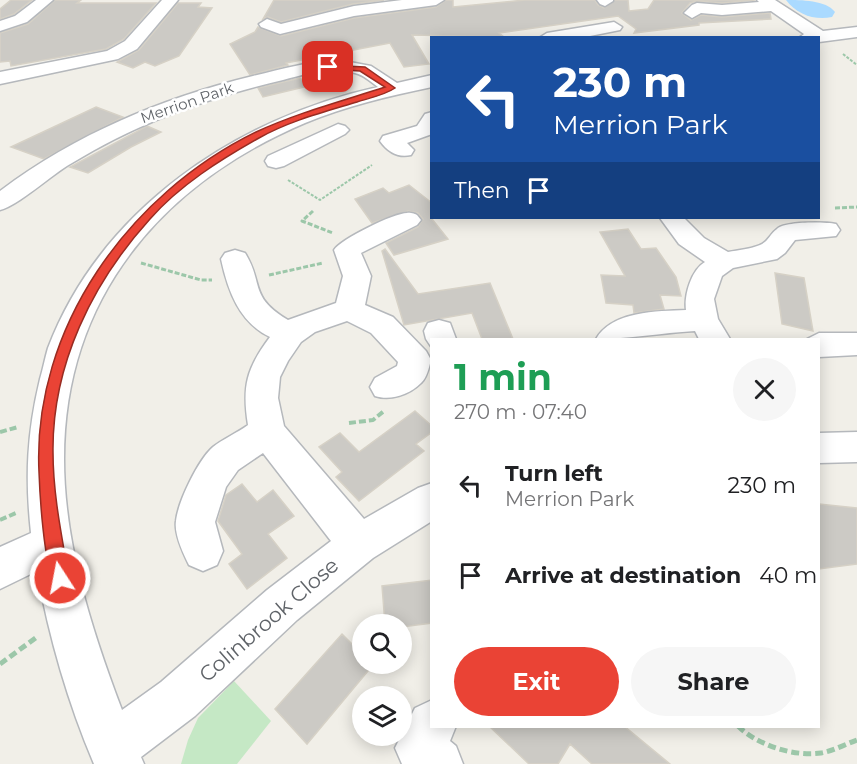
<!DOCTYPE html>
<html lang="en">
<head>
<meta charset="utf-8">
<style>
  :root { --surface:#fff; --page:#f6f6f6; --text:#202124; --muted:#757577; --accent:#ea4335 }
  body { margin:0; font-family:Montserrat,sans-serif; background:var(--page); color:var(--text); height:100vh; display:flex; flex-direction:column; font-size:22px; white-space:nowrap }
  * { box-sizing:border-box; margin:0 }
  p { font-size:20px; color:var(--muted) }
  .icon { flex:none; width:33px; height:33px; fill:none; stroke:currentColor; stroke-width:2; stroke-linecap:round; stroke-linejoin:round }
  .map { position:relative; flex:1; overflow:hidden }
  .sheet { position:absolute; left:430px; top:338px; width:390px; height:390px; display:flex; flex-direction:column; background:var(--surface); border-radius:0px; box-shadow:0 3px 15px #0003 }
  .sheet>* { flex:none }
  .hud { position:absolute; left:430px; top:36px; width:390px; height:183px; border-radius:0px; box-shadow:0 3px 15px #0003; background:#1a4fa0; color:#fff; overflow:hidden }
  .fabs { position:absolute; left:352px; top:614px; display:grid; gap:12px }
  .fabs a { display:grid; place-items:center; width:60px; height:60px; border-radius:50%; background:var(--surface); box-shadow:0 3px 15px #0003; font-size:30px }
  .pin { position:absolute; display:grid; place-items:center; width:51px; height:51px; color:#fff; margin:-26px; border-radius:12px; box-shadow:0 3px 9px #0006 }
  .me { position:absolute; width:66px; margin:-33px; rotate:349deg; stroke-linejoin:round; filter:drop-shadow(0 0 4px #0008) }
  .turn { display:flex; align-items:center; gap:21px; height:126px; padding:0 24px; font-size:27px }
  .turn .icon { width:78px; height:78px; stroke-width:2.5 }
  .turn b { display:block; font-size:42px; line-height:51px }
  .then { display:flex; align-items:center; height:57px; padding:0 24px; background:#0003; gap:12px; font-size:22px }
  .round { display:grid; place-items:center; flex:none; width:63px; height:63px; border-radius:32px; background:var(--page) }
  .overview { display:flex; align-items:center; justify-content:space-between; height:102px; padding:0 24px }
  h1 { font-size:36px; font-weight:700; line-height:45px; color:#1e9e55 }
  .primary-button { display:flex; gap:12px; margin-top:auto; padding:12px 24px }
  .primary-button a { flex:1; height:69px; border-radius:36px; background:var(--accent); color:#fff; font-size:24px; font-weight:700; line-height:69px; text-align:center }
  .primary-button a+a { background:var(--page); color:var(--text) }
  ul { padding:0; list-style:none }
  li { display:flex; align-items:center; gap:18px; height:90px; padding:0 24px }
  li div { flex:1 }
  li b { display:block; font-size:22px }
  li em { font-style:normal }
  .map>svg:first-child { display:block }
</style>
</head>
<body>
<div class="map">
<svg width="857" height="764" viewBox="0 0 857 764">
  <rect width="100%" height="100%" fill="#f1efe8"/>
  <path fill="#c5e8c5" d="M 234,681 L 271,721 L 237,764 L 181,764 L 188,740 L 198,718 Z"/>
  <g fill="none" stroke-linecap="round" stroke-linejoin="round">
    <path fill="#aadaff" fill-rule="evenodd" d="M 786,0 C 801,0 826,0 835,12 L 832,17 C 815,21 796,14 786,0 Z"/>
  </g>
  <path fill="#cccac5" stroke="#d6d1c6" stroke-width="1.5" d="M 11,0 L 32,0 L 14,14 L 0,19 L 0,9 Z
    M 55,0 L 81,0 L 77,3 L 156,3 L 124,39 L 106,49 L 11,66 L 10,61 L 0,62 L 0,33 L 28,24 Z
    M 274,0 L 384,0 L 353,4 L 281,22 L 268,17 L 263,19 Z
    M 446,0 L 453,0 L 453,7 L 525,0 L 595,0 L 598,5 L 604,8 L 615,0 L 628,0 L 629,11 L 648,9 L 654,0 L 755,0 L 722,3 L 696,1 L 690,3 L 682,13 L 691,20 L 701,15 L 722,17 L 770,13 L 771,19 L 699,23 L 699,25 L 634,33 L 636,29 L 618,16 L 499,33 L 504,37 L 412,35 L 429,64 L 404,67 L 390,43 L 286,63 L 288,65 L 250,75 L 230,44 L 255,32 L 258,27 L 281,36 L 354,18 L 436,7 Z
    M 178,3 L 201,3 L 198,7 L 212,8 L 179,56 L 155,66 L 145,62 L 133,68 L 117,62 L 139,50 Z
    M 300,78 L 308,86 L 263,97 L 258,88 Z
    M 96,107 L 123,117 L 44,159 L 11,147 Z
    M 147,126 L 161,132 L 131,147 L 88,173 L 70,167 Z
    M 409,185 L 432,203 L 432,219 L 448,239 L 394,255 L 386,243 L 418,227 L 423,219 L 418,213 L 408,211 L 372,223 L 355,199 L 383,188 L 389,193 Z
    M 628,229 L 641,249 L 656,248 L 676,277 L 681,296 L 660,295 L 664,309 L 634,313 L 633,305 L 606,303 L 601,275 L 625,276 L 600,232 Z
    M 385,249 L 418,294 L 490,283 L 513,339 L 482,339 L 472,313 L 404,325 L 382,251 Z
    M 775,273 L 804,278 L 813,331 L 782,324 Z
    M 415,411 L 432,426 L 432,432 L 416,444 L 424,451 L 359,501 L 336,477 L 342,472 L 319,447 L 340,433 L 359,452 Z
    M 242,484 L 257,502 L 273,490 L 294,516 L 268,534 L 287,558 L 247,589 L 229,564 L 242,554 L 218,521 L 226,495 Z
    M 819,504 L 857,508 L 857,564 L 819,569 Z
    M 432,580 L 432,623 L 402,627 L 402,624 L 385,624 L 382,586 Z
    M 342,634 L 363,655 L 363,663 L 373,665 L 307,744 L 275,709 Z
    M 489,726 L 624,726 L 670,764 L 592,764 L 570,744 L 558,764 L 529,764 Z"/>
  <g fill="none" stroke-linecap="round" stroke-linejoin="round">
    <defs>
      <path id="minor" d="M 36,0 L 53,0 L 27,22 L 0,31 L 0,21 L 15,16 Z
        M 162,0 L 178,0 L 137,49 L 118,59 L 0,84 L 0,72 L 107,51 L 125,41 Z
        M 402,0 L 444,0 L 436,5 L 354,16 L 280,34 L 261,27 L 259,24 L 267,19 L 281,24 L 354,6 Z
        M 597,0 L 613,0 L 613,1 L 605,6 L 600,4 Z
        M 757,0 L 775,0 L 823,31 L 857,27 L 857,37 L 819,42 L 819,38 L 799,38 L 804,34 L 771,11 L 722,15 L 701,13 L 692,18 L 684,13 L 692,5 L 697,3 L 722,5 L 759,2 Z
        M 614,22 L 622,27 L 620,30 L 580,38 L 539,38 L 547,33 Z
        M 339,60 L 371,66 L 397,83 L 432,75 L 432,87 C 389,96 346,106 305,123 C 162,184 64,297 64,459 C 64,544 92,631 122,710 L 161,682 L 267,590 L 331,541 L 263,453 L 238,470 L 226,487 L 215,522 L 223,551 L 217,565 L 203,571 L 189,565 C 183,553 174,534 176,521 C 178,502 198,460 213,447 C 223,439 237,433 248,425 C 242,387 246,369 270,337 C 239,322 228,291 221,259 L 225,253 L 235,250 L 245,253 C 264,283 248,296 288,320 L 336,303 L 343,276 L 334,250 C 341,239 394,213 407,213 C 409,212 416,214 417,215 L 421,220 L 417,225 L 361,253 L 371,276 L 365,305 L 393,317 L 426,351 L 431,360 C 429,367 427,378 421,383 C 409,395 390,401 375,396 L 370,387 L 375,378 L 397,366 L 398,362 L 371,333 L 347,321 L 315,332 L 301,342 L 288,361 L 280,377 L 278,398 L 284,426 L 364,519 L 418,488 L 432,483 L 432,521 L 373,558 L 297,620 L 195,716 L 141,757 L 144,764 L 94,764 C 68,703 49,637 37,571 L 0,589 L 0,547 L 31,533 C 25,477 27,433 40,379 C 43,369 45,358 48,348 C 101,209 237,118 378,87 C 371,82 364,75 355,73 C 332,66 305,74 283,80 C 209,97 137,123 72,163 C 52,174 18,206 0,210 L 0,191 C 76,134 162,98 253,76 C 282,69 310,61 339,60 Z
        M 432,112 L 432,134 L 407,143 L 414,150 L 411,155 C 398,158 388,152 380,141 L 383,136 L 417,126 L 425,114 Z
        M 338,124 L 345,126 L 349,130 L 345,134 L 284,166 L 276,168 L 268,166 L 265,161 L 268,156 Z
        M 660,218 L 684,218 L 704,238 L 728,252 C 738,250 751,249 760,245 C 768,242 770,234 777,229 C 785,221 825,222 836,224 L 840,230 L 836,236 L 795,240 L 785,253 L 777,259 L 733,268 L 722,276 L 714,299 L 718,319 L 730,339 L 699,339 L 695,331 C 661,333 629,339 596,339 C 612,311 657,311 686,310 C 684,296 691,270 705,262 L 679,244 Z
        M 439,320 L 450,323 L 456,339 L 432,339 L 432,348 L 426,339 L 424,331 L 428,323 Z
        M 819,333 L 857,333 L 857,355 L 819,357 L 819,339 L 807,339 Z
        M 857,432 L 857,462 L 819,463 L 819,433 Z
        M 432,700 L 432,726 L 456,726 L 450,741 L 456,746 L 463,764 L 402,764 L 395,748 L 415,708 Z"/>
    </defs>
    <use href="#minor" stroke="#b5b8bc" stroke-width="3"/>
    <path stroke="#9cc7a9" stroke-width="2" stroke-dasharray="3 1.5" stroke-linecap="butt" d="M 843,54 L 857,65
      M 288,180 L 320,200 L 372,165"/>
    <path stroke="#9cc7a9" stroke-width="3" stroke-dasharray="5 2" stroke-linecap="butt" d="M 835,208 L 857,207
      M 313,211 L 302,221 L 333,233
      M 141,263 L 201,280 L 212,280
      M 269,275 L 323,263"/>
    <path stroke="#9cc7a9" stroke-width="4" stroke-dasharray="7 3" stroke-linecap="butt" d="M 349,423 L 373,420 L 384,411
      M 0,432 L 18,427
      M 0,520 L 16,513"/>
    <path stroke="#9cc7a9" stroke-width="5" stroke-dasharray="8 4" stroke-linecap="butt" d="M 0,664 L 37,637
      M 738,726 C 757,745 794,757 821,753 C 833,751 846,744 857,740"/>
    <use href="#minor" fill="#fff" fill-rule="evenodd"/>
  </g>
  <path fill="#ea4335" stroke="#982c22" stroke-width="1.5" d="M 325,65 L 365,67 L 395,88 C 385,95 369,98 357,102 C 324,112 289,121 259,138 C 220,160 180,185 150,219 C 92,283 52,365 53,452 C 53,495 62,537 69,578 L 66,585 L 60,587 L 54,585 C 44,560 40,500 39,472 C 32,328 129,194 256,132 C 297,113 342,101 385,87 L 360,71 L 328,69 L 325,68 Z"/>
  <g text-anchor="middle" stroke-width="5" stroke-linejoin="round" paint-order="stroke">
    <g font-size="15" fill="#5f6368" stroke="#fff">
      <text transform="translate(187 103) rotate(-19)" y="5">Merrion Park</text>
    </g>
    <g font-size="21" fill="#5f6368" stroke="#fff">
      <text transform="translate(269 620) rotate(-41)" y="7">Colinbrook Close</text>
    </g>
  </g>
</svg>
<div class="fabs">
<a><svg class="icon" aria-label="search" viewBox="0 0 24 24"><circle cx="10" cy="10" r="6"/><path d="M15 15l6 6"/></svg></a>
<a><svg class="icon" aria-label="layers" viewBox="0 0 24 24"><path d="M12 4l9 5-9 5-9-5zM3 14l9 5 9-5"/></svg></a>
</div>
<div class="pin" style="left:328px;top:67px;background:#d93025"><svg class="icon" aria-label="arrive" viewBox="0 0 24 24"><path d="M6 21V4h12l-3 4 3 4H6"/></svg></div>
<svg class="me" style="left:60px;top:578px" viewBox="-20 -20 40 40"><circle r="17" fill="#ea4335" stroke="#fff" stroke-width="3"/><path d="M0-11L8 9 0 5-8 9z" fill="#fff"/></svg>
<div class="hud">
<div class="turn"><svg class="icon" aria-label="left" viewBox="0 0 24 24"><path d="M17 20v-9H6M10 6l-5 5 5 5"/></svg><div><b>230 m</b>Merrion Park</div></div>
<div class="then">Then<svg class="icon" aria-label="arrive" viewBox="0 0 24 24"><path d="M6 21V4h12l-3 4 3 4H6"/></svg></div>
</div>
<section class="sheet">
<div class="overview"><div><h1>1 min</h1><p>270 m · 07:40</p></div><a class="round"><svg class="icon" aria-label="close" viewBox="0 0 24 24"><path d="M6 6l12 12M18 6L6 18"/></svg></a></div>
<ul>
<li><svg class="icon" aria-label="left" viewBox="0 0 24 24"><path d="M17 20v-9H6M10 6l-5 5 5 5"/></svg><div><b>Turn left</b><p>Merrion Park</p></div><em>230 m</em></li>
<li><svg class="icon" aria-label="arrive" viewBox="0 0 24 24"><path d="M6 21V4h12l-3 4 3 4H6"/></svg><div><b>Arrive at destination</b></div><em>40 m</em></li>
</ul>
<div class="primary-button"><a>Exit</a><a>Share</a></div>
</section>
</div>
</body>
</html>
